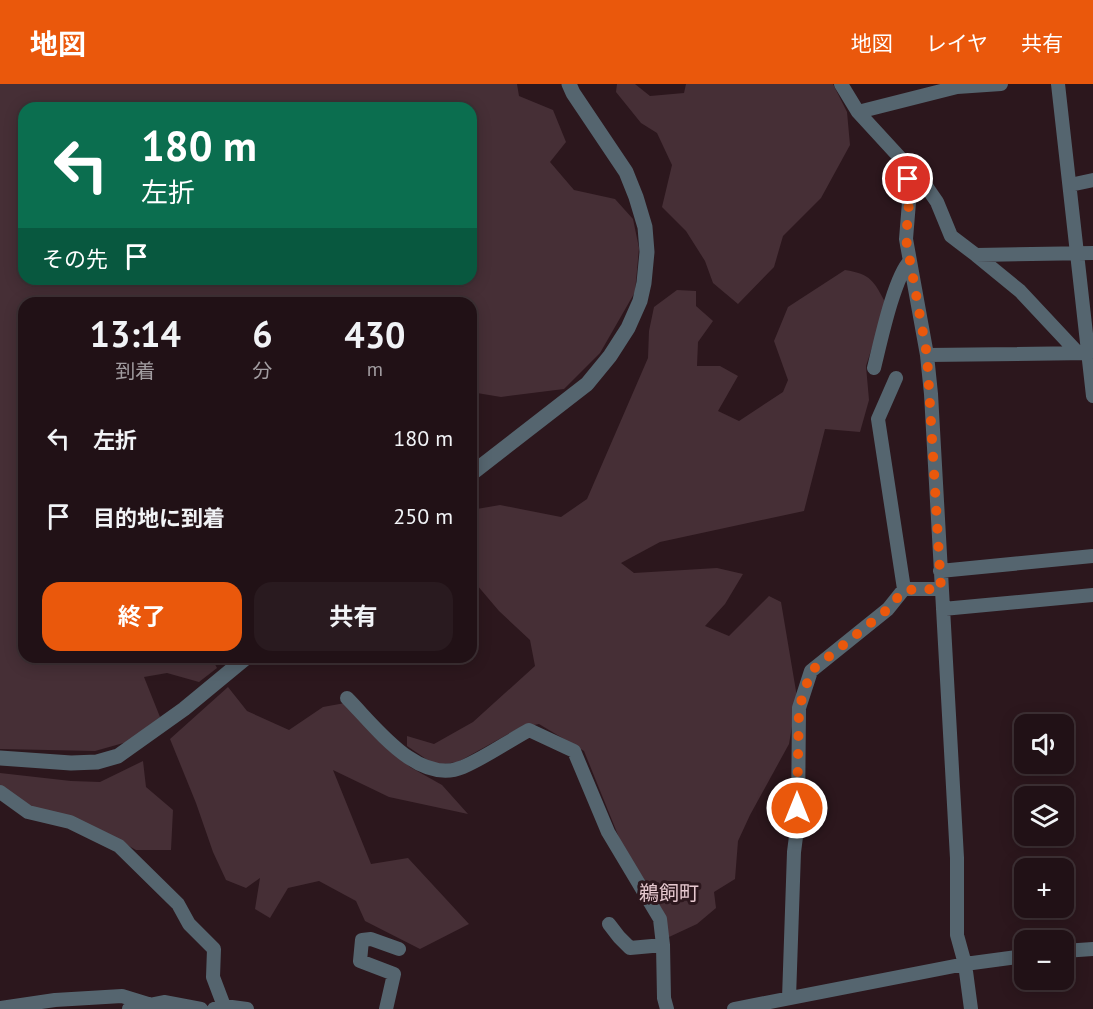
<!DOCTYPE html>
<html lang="ja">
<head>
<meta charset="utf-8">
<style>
  :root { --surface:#211116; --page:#291a1f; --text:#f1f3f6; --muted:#a29da1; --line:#3e3135; --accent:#ea580c }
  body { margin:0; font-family:"PT Sans","Noto Sans JP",sans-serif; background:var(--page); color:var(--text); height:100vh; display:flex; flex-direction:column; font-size:22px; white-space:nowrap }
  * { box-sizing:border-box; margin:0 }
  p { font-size:20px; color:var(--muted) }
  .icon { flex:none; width:33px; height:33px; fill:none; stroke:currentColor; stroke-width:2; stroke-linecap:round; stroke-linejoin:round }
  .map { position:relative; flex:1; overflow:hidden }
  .panel { position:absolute; left:18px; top:213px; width:459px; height:366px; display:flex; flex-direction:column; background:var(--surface); border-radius:18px; box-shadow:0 3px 15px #0003,0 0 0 2px var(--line) }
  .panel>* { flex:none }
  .hud { position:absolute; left:18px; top:18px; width:459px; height:183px; border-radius:18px; box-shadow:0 3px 15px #0003,0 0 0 2px var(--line); background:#0b6e4f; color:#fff; overflow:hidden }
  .fabs { position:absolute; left:1014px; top:630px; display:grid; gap:12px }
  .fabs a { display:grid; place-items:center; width:60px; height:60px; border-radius:12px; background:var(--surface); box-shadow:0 3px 15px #0003,0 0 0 2px var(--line); font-size:30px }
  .pin { position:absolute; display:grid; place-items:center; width:51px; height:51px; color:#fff; margin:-26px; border:3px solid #fff; border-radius:50%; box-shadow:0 2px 6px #0007 }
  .me { position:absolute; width:66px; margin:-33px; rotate:0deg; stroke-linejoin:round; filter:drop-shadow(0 0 4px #0008) }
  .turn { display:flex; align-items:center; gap:21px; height:126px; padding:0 24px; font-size:27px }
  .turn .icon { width:78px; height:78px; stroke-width:2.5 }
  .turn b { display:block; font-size:42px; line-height:51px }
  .then { display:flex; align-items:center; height:57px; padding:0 24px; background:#0003; gap:12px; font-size:22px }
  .eta { display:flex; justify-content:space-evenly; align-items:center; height:102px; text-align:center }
  .eta b { font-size:36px; font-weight:700; line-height:42px }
  .action { display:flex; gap:12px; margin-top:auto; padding:12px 24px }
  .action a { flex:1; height:69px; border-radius:18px; background:var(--accent); color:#fff; font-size:24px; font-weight:700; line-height:69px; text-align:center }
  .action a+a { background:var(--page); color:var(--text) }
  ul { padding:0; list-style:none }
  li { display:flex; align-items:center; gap:18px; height:78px; padding:0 24px }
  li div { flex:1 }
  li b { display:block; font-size:22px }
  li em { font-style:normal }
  header { display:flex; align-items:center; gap:36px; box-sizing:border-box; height:84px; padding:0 30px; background:var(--accent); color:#fff }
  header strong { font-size:28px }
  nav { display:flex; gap:33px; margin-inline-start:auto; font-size:21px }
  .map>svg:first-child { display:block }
</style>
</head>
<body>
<header>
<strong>地図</strong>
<nav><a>地図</a><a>レイヤ</a><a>共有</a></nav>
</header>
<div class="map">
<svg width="1093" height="925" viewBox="0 0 1093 925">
  <rect width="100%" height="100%" fill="#2c171d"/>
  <path fill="#462f36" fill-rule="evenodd" d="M 0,0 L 517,0 L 519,12 L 553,26 L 566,58 L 550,78 L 574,106 L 615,115 L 633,135 L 639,164 L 635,208 L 600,269 L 564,305 L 501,313 L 471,308 L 471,219 L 24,219 L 24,573 L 211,573 L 217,584 L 199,598 L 167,589 L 144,593 L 160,633 L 127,658 L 95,667 L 0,665 ZM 24,24 L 471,24 L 471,195 L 24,195 Z
    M 617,0 L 635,0 L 650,12 L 684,9 L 686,0 L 833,0 L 847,28 L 850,61 L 821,114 L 783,152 L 774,183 L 738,220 L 713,199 L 705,177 L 686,147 L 662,123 L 672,81 L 657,49 L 641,39 L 616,8 Z
    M 845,186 C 871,190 874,197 886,220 L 866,282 L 869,316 L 860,348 L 825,345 L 804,427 L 660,458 L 621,479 L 634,489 L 717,484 L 743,490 L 725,520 L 705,542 L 729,552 L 769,512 L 781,518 L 797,613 L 789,660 L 750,731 L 738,757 L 735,795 L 714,808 L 716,824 L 697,840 L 669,853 L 658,821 L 620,756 L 584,667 L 539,640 L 519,644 L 458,678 L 435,681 L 407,662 L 407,652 L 434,660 L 473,638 L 535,582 L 530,556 L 499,527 L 471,494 L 471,444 L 474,444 L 471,440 L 471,426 L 500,421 L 561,433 L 587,415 L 648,274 L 649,247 L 654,223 L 677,206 L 696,207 L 696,222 L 713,237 L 698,258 L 697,282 L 720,282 L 738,292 L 718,327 L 739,337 L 783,308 L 788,296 L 774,257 L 788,223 Z
    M 228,603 L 247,627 L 289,646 L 323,623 L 345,619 L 410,683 L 442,701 L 468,730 L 389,713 L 333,686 L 371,780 L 408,774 L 469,840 L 420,865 L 365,837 L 356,817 L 319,797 L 288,804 L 270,834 L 255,825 L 260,794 L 246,804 L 226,796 L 213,768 L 196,719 L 170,655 Z
    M 143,677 L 146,703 L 173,726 L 171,766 L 136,766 L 113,753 L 32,723 L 0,701 L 0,689 L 71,697 L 100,698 Z"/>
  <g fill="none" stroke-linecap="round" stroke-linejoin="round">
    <path stroke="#55656f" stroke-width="14" d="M 841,0 L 858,28 L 903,77 L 910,106 L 906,155 L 927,271 L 931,310 L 957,774 L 957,851 L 965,880 L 971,925
      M 1058,0 L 1093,312
      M 858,28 L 957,3 L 1001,0
      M 908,95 L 918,97 L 926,102 L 937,118 L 951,152 L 976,171 L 1093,169
      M 1070,101 L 1093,96
      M 976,171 L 1020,207 L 1078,269
      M 927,271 L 1089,269
      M 874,284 C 880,260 894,193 910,177
      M 940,487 L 1093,472
      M 904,505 L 941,505
      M 943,525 L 1093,511
      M 347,614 C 375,642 418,702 463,683 C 486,673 507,658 529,646 L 574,667 L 608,748 L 660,835 L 663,861 L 664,914 L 667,925
      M 0,708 L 28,728 L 70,738 L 119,762 L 178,820 L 189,840 L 214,865 L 213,893 L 224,922
      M 609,840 L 619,853 L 630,864 L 663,861
      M 1064,867 L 1093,865
      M 789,914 L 794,768 L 798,737 L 799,624 L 811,587 L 888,525 L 904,505 L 878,335 L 896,294
      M 0,924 L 55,916 L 122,912 L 148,920
      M 129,925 L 164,918 L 201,925
      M 214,925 L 224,922 L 247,925
      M 386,925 L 394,890 L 360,877 L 362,856 L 371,855 L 399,865
      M 734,925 L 965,880 L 1024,872"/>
    <path stroke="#55656f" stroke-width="15" d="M 471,390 L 587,300 L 610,272 L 628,244 L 640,217 L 644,199 L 647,168 L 645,143 L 636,113 L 626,88 L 573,9 L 569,0
      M 0,674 L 71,679 L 97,678 L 118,672 L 184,625 L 247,573"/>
  </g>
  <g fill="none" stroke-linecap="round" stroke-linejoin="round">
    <path stroke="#ea580c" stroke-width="10" stroke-dasharray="0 18" d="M 797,724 L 799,624 L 811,587 L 888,525 L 904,506 L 941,505 L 927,271 L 906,155 L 910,106 L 908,95"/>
  </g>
  <g text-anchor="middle" stroke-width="6" stroke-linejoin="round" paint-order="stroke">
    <g font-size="20" fill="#e6c8cf" stroke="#2c171d">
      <text x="669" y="816">鵜飼町</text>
    </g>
  </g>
</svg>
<div class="fabs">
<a><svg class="icon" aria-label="sound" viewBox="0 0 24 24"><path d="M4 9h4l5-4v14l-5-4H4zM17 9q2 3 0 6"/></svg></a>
<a><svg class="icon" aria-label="layers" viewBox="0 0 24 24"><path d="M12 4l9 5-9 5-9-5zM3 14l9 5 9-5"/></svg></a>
<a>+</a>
<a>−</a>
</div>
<div class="pin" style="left:908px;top:95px;background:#d93025"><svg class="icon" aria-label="arrive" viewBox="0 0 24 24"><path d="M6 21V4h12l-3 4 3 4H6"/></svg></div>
<svg class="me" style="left:797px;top:724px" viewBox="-20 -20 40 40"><circle r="17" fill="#ea580c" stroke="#fff" stroke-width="3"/><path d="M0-11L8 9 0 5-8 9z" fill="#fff"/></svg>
<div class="hud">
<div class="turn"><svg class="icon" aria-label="left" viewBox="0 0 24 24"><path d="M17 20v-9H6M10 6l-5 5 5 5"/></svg><div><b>180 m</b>左折</div></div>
<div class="then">その先<svg class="icon" aria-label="arrive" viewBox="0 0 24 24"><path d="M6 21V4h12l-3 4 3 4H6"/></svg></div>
</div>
<section class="panel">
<div class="eta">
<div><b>13:14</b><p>到着</p></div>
<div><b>6</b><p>分</p></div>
<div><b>430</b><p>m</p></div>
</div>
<ul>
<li><svg class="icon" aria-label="left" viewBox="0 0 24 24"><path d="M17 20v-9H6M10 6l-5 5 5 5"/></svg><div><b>左折</b></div><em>180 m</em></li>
<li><svg class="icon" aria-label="arrive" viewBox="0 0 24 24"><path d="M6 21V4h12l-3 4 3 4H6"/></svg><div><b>目的地に到着</b></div><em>250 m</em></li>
</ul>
<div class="action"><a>終了</a><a>共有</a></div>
</section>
</div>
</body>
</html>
